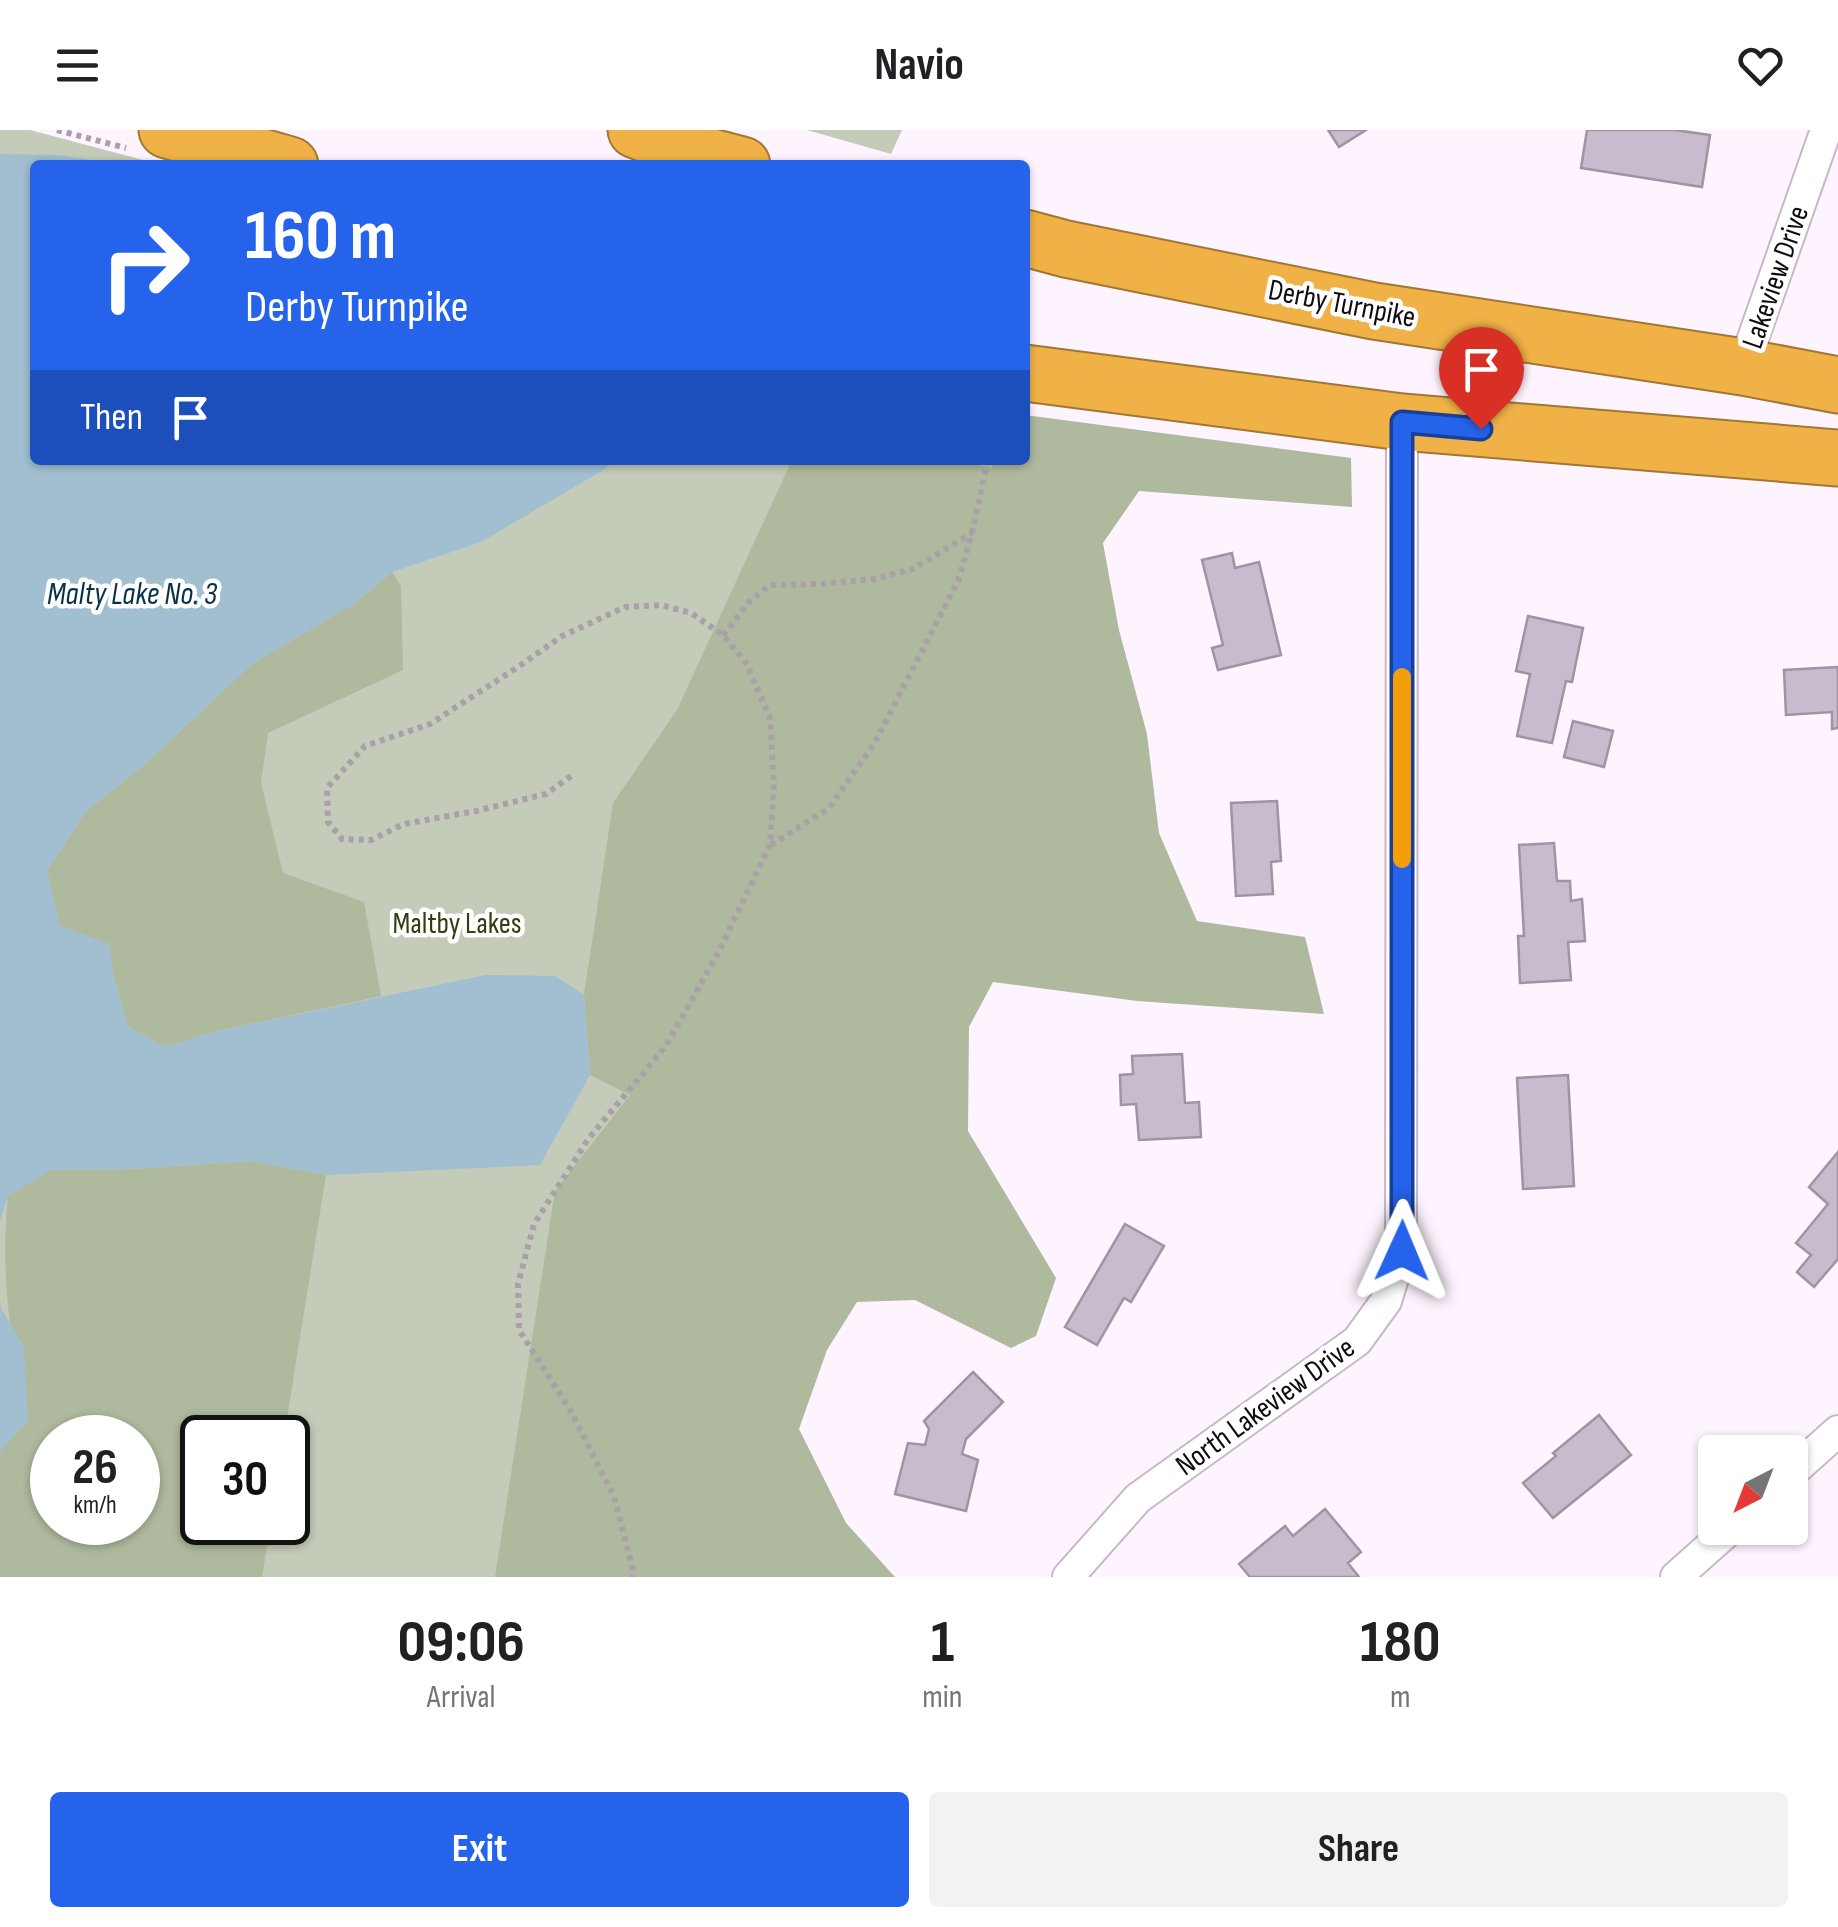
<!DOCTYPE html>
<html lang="en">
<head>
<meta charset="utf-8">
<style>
  :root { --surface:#fff; --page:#f2f2f2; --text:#202124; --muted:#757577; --accent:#2563eb }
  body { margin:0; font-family:"Sofia Sans Condensed",sans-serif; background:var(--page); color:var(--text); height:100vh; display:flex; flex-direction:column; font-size:38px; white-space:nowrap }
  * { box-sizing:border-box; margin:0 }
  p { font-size:32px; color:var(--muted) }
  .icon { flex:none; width:55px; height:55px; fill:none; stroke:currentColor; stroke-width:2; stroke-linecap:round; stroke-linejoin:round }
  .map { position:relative; height:1447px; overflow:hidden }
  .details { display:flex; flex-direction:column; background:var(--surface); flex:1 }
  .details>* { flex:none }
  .hud { position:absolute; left:30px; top:30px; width:1000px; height:305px; border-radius:10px; box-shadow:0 2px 8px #0004; background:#2563eb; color:#fff; overflow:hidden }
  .needle { width:65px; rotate:222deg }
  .buttons { position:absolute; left:1698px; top:1305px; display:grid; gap:20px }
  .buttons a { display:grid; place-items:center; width:110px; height:110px; border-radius:10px; background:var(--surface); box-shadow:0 2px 8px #0004; font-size:50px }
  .speed { position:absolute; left:30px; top:1285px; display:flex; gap:20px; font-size:50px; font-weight:700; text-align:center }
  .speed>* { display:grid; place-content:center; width:130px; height:130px; border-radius:50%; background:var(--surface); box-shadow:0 2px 8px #0004; line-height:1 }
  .speed small { font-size:25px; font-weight:400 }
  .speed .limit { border:5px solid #111; border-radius:15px; background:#fff; color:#111 }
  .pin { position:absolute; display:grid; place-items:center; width:85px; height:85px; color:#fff; margin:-102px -42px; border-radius:50% 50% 50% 0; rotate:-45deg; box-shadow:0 0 10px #0007 }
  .pin .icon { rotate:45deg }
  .me { position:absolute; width:110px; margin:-55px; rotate:1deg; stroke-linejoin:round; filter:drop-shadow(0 0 8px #0008) }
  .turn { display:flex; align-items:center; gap:35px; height:210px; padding:0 50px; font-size:45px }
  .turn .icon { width:130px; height:130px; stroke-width:2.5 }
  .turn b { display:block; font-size:70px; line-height:85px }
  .then { display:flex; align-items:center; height:95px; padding:0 50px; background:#0003; gap:20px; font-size:38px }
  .eta { display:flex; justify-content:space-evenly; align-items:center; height:170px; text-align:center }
  .eta b { font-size:60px; font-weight:700; line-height:70px }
  .primary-button { display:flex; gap:20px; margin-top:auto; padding:20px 50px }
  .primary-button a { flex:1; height:115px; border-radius:10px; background:var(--accent); color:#fff; font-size:40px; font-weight:700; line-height:115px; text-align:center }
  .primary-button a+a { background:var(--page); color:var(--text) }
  header { display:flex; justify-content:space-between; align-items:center; height:130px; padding:0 50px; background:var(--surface); font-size:45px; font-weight:700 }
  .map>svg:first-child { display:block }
</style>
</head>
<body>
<header><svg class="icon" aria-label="menu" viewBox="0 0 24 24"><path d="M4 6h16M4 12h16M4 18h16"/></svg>Navio<svg class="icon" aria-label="heart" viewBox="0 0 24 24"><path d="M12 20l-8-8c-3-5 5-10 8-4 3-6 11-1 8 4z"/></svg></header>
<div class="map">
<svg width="1838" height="1447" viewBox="0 0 1838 1447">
  <rect width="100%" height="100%" fill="#fef4ff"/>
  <path fill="#c4cbb8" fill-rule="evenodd" d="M 0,0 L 30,0 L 162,35 L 35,35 L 35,330 L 1025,330 L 1085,332 L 758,1349 L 864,1447 L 0,1447 ZM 52,1308 L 138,1308 L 138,1392 L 52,1392 ZM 202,1308 L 288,1308 L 288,1392 L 202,1392 Z
    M 807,0 L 902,0 L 891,24 Z"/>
  <path fill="#afb99d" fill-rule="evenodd" d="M 1025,285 L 1351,328 L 1352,377 L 1139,361 L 1103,413 L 1119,500 L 1147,604 L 1159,703 L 1197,791 L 1305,807 L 1324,884 L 1137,871 L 993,852 L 969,897 L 968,1001 L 1056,1148 L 1036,1206 L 1011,1218 L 915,1170 L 857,1172 L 827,1220 L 799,1299 L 846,1393 L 895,1447 L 495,1447 L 555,1061 L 630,965 L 590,945 L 584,865 L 613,673 L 677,580 L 792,330 L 954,330 L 992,338 L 994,330 L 1025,330 Z
    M 392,442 L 401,456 L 403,540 L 268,603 L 261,653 L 283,743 L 364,772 L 381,866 L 218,901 L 164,917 L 128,896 L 114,848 L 109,814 L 60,796 L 47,741 L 86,681 L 145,634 L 253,533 L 354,474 Z
    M 251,1031 L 326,1045 L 284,1307 L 202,1308 L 202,1392 L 271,1393 L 262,1447 L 0,1447 L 0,1321 L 28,1290 C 10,1217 0,1140 8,1066 L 50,1040 L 131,1039 ZM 52,1308 L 138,1308 L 138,1392 L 52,1392 Z"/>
  <path fill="#a1bfd0" d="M 0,24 L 58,25 L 122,35 L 35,35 L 35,330 L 613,330 L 605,339 L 481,412 L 392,442 L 354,474 L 253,533 L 145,634 L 86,681 L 47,741 L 60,796 L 109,814 L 114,848 L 128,896 L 164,917 L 218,901 L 486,845 L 555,846 L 584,865 L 590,945 L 540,1035 L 326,1045 L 251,1031 L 131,1039 L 51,1040 L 8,1066 L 0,1092 Z
    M 0,1171 L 1,1178 L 24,1217 L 28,1290 L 0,1321 Z"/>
  <path fill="#c7bbcd" stroke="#9f93a4" stroke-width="2.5" d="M 1328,0 L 1366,0 L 1339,17 Z
    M 1587,0 L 1675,0 L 1710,5 L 1702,57 L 1581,38 Z
    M 1232,423 L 1235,438 L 1259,432 L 1281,525 L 1218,540 L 1212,518 L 1223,515 L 1202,430 Z
    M 1528,486 L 1583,498 L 1572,552 L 1566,551 L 1552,613 L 1517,606 L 1530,544 L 1516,541 Z
    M 1838,537 L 1838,598 L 1832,599 L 1832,582 L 1786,585 L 1784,540 Z
    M 1573,591 L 1613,601 L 1604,637 L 1564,627 Z
    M 1277,671 L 1281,731 L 1271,732 L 1273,764 L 1236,766 L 1231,673 Z
    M 1554,713 L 1557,751 L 1570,751 L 1571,771 L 1582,769 L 1585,811 L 1568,812 L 1571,850 L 1520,853 L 1518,806 L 1524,806 L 1519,715 Z
    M 1182,924 L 1185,973 L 1199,972 L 1201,1007 L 1139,1010 L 1136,974 L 1121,975 L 1120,945 L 1133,944 L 1132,926 Z
    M 1568,945 L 1574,1056 L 1523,1059 L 1517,948 Z
    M 1838,1022 L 1838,1129 L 1814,1157 L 1797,1142 L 1811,1125 L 1796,1113 L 1828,1074 L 1809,1057 Z
    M 1125,1094 L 1164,1116 L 1131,1172 L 1124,1168 L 1097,1215 L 1065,1197 Z
    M 973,1242 L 1003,1272 L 966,1309 L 962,1324 L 978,1330 L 966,1381 L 895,1364 L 908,1313 L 925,1315 L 929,1299 L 924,1291 Z
    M 1599,1285 L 1631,1325 L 1553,1388 L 1523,1353 L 1556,1326 L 1553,1323 Z
    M 1325,1379 L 1361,1422 L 1348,1433 L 1359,1447 L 1250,1447 L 1239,1434 L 1285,1396 L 1293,1406 Z"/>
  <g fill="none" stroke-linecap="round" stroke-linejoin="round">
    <defs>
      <path id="street" d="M 1743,237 L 1826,0
        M 1790,1344 L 1838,1301
        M 1068,1447 L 1138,1368 L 1357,1211 L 1386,1171 L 1401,1121 L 1402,292
        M 1676,1447 L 1731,1398"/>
      <path id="highway" d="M 167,0 L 290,35
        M 636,0 L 696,23 L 742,35
        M 1025,108 L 1066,119 L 1374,181 L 1743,237 L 1838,255
        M 1025,243 L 1402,292 L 1838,328"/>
    </defs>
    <use href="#street" stroke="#c7b8c8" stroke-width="34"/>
    <use href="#highway" stroke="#a17733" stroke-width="59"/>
    <path stroke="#a9a0aa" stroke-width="6" stroke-dasharray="5 5" stroke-linecap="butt" d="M 57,0 L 126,18
      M 723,505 L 750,471 L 770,455 L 820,454 L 874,449 L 913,439 L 972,403
      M 571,646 L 546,664 L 476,681 L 404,694 L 371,710 L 342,709 L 328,692 L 327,658 L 365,616 L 430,594 L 518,537 L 562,506 L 625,477 L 661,475 L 691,483 L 723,505 L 746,533 L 770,588 L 774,655 L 770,715 L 717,825 L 665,917 L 589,1008 L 534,1094 L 518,1154 L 519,1200 L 569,1278 L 614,1366 L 633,1440 L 632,1447
      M 771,715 L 829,678 L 874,614 L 958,451 L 972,403 L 988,330"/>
    <use href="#street" stroke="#fff" stroke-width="30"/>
    <use href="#highway" stroke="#f0b246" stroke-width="55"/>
  </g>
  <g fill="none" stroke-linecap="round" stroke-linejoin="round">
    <defs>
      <path id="route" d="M 1402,1121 L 1402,292 L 1481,299"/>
    </defs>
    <use href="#route" stroke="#184099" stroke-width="25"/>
    <use href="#route" stroke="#2563eb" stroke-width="18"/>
    <path stroke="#f59e0b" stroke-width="18" d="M 1402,547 L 1402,729"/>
  </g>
  <g text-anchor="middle" stroke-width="9" stroke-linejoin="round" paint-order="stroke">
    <g font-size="30" fill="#0f0a10" stroke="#fff">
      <text transform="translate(1775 147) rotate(-71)" y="10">Lakeview Drive</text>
      <text transform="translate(1342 173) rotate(11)" y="10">Derby Turnpike</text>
      <text transform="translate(1265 1276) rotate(-36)" y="10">North Lakeview Drive</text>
    </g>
    <g font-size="30" fill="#313e10" stroke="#fff">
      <text x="457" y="803">Maltby Lakes</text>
    </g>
    <g font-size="32" font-style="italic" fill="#083246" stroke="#fff">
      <text x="132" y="474">Malty Lake No. 3</text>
    </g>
  </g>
</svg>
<div class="buttons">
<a><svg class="needle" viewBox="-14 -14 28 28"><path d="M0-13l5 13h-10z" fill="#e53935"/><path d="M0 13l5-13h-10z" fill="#757577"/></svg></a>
</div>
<div class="speed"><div>26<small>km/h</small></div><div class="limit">30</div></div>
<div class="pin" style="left:1481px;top:299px;background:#d93025"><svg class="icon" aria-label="arrive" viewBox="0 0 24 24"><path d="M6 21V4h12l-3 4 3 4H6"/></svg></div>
<svg class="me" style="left:1402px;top:1121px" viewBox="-20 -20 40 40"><path d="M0-17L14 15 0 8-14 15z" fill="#2563eb" stroke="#fff" stroke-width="4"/></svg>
<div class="hud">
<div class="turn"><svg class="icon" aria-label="right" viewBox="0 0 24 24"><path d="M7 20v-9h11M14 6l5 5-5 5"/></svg><div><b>160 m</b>Derby Turnpike</div></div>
<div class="then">Then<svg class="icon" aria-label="arrive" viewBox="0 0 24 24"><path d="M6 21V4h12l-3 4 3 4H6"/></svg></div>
</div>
</div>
<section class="details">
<div class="eta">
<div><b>09:06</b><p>Arrival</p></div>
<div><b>1</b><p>min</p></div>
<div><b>180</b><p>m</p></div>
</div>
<div class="primary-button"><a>Exit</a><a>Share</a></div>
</section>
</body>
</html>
